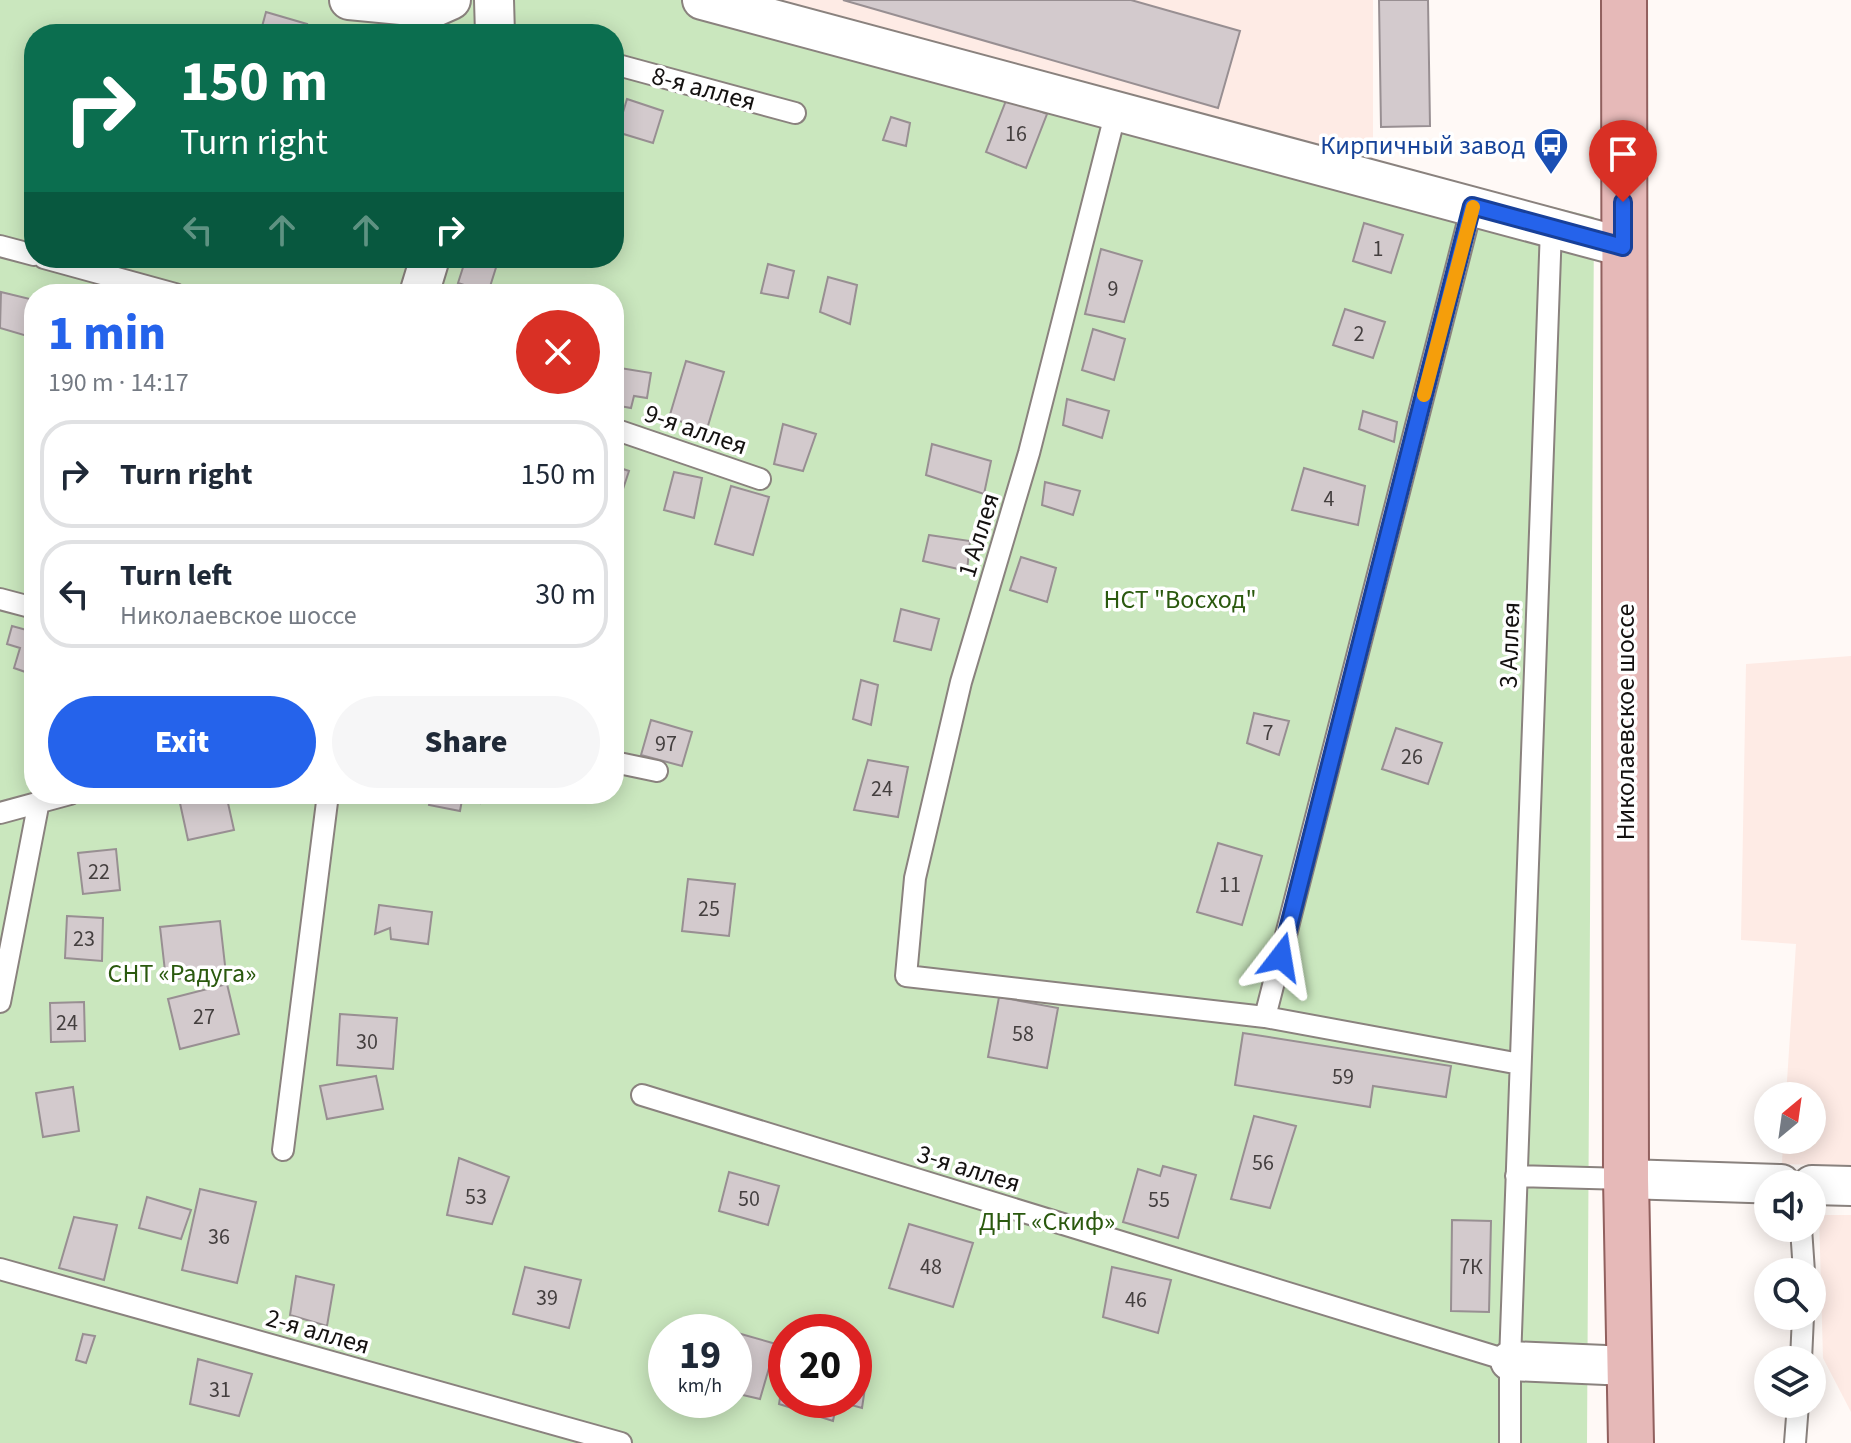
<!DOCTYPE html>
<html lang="en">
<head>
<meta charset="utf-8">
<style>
  :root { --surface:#fff; --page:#f6f6f7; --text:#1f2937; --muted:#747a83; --line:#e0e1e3; --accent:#2563eb }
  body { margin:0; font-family:"Source Sans 3",sans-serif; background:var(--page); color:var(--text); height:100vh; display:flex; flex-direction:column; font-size:30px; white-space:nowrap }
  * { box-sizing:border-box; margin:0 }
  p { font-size:26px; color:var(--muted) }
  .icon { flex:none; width:44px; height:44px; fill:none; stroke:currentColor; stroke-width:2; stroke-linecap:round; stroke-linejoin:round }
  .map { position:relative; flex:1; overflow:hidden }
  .panel { position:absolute; left:24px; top:284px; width:600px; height:520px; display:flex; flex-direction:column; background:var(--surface); border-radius:32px; box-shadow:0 4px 20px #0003 }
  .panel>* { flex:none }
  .banner { position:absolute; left:24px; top:24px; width:600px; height:244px; border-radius:32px; box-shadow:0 4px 20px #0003; background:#0b6e4f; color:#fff; overflow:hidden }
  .needle { width:52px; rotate:29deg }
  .fabs { position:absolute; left:1754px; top:1082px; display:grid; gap:16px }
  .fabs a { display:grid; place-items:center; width:72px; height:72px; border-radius:50%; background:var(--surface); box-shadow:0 4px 20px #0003; font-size:40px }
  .speed { position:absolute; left:648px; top:1314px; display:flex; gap:16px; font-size:40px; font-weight:700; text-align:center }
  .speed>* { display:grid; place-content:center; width:104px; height:104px; border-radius:50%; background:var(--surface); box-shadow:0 4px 20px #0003; line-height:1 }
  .speed small { font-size:20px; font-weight:400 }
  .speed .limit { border:12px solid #d22; background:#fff; color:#111 }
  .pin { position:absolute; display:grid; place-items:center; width:68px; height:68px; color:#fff; margin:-82px -34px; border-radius:50% 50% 50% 0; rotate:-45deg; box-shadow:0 0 8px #0007 }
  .pin .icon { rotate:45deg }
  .me { position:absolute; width:88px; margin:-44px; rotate:14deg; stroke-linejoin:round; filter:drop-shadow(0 0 6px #0008) }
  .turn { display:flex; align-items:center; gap:28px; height:168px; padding:0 24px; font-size:36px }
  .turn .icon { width:104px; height:104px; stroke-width:2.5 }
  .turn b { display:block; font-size:56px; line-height:68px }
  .lanes { display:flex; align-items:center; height:76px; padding:0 24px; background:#0003; justify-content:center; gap:40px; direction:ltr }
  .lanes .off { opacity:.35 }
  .round { display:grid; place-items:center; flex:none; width:84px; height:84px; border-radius:42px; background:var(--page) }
  .headline { display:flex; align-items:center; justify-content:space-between; height:136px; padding:0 24px }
  h1 { font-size:48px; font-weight:800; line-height:60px; color:var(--accent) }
  .action { display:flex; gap:16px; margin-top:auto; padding:16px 24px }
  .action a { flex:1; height:92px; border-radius:48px; background:var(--accent); color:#fff; font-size:32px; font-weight:800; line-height:92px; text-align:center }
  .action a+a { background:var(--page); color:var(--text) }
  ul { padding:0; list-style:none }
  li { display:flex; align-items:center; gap:24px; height:108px; margin:0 16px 12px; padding:0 8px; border:4px solid var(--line); border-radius:32px }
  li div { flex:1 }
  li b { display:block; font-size:30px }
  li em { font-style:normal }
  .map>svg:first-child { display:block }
</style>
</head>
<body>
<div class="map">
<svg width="1851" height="1443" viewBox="0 0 1851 1443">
  <rect width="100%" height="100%" fill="#fff9f6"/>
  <path fill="#feebe5" d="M 716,0 L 1373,0 L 1373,162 Z
    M 1851,656 L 1851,1166 L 1782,1164 L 1783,1140 L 1812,1140 L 1812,1096 L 1786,1096 L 1796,944 L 1741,940 L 1746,664 Z
    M 1819,1215 L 1851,1215 L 1851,1412 L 1823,1358 Z"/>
  <path fill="#cae7be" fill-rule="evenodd" d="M 0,0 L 717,0 L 1594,217 L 1587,1443 L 0,1443 ZM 34,34 L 614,34 L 614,258 L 34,258 ZM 34,294 L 614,294 L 614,794 L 34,794 ZM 666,1332 L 734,1332 L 734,1400 L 666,1400 ZM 786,1332 L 854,1332 L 854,1400 L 786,1400 Z"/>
  <path fill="#d3cacd" stroke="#988f92" stroke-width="2" d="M 843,0 L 1131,0 L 1240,31 L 1218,108 Z
    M 1379,0 L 1428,0 L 1430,126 L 1381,127 Z
    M 266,12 L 307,24 L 304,34 L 260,34 Z
    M 1007,98 L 1047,114 L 1026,168 L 986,152 Z
    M 627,99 L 663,111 L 653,143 L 617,132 Z
    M 891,117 L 910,123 L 906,146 L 883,140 Z
    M 1364,223 L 1403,235 L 1391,273 L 1353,261 Z
    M 1101,249 L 1142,261 L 1124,322 L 1085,314 Z
    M 466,258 L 499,258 L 488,293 L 458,283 Z
    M 768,264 L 794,271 L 788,298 L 761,293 Z
    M 828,277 L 857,285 L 850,324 L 820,312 Z
    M 1,292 L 34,300 L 34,338 L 0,328 Z
    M 1345,309 L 1385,322 L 1373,358 L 1333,345 Z
    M 1093,329 L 1125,339 L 1114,380 L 1082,370 Z
    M 686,361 L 724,372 L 707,429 L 669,418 Z
    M 614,367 L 651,373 L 647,398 L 634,396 L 631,408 L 614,405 Z
    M 1067,399 L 1109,411 L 1102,438 L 1063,425 Z
    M 1363,411 L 1397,422 L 1394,442 L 1359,429 Z
    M 783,424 L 816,434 L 803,471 L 774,464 Z
    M 932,444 L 991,461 L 984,494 L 926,475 Z
    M 614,466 L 629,471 L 614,516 Z
    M 1304,468 L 1365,486 L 1358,525 L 1292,510 Z
    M 674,472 L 702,478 L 694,518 L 664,510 Z
    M 1045,482 L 1080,491 L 1073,515 L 1042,505 Z
    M 731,486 L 769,497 L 753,555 L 715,544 Z
    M 929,535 L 970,541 L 967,571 L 923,561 Z
    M 1021,557 L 1056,568 L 1047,602 L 1010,590 Z
    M 901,609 L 939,619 L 931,650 L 894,641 Z
    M 12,626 L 34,632 L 34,675 L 14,668 L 20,648 L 7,644 Z
    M 861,680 L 878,685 L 871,725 L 853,719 Z
    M 1254,713 L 1289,721 L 1279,755 L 1247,743 Z
    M 651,720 L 692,732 L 682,766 L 641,755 Z
    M 1396,728 L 1442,743 L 1428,784 L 1382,769 Z
    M 868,760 L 908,767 L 898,817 L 854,810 Z
    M 178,794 L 226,794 L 234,830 L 188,840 Z
    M 431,794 L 481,794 L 480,803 L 462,800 L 460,811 L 429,805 Z
    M 1218,843 L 1262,856 L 1242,925 L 1197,912 Z
    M 116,849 L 120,890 L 83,894 L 78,853 Z
    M 688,879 L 735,884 L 729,936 L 682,931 Z
    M 379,905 L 432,912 L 428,944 L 391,939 L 390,928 L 375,934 Z
    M 67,916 L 103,918 L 102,961 L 65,958 Z
    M 220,921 L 226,974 L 166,980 L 160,927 Z
    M 227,984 L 239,1034 L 180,1049 L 168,999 Z
    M 999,997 L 1058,1008 L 1047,1068 L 988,1057 Z
    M 84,1002 L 85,1041 L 51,1042 L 50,1003 Z
    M 340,1014 L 397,1018 L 393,1069 L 337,1065 Z
    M 1243,1033 L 1451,1066 L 1446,1097 L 1373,1086 L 1370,1107 L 1235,1085 Z
    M 376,1076 L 383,1109 L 327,1119 L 320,1086 Z
    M 73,1087 L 79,1131 L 43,1137 L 36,1093 Z
    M 1254,1116 L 1296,1126 L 1270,1208 L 1231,1199 Z
    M 459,1158 L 509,1177 L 492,1224 L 447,1215 Z
    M 1163,1166 L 1196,1175 L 1178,1238 L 1123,1222 L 1138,1169 L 1160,1176 Z
    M 729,1172 L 779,1186 L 768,1225 L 719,1211 Z
    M 200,1189 L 256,1202 L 237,1283 L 182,1270 Z
    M 147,1197 L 191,1210 L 181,1239 L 139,1228 Z
    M 74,1217 L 117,1225 L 104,1280 L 59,1268 Z
    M 1452,1220 L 1491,1221 L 1489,1312 L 1451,1311 Z
    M 909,1224 L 973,1243 L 953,1307 L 889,1288 Z
    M 525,1267 L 581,1280 L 569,1328 L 513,1314 Z
    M 1112,1267 L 1171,1280 L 1158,1333 L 1103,1317 Z
    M 296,1276 L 334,1285 L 327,1326 L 290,1315 Z
    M 698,1322 L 733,1332 L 695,1332 Z
    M 734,1332 L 776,1344 L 760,1399 L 734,1393 Z
    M 83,1334 L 95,1336 L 86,1363 L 76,1360 Z
    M 198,1359 L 252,1374 L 239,1416 L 190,1404 Z
    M 786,1362 L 786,1400 L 854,1400 L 854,1364 L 868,1368 L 862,1408 L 837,1401 L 833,1421 L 779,1404 Z"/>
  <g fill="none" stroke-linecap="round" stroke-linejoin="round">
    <defs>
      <path id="service" d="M 614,64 L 795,113
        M 1116,111 L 1029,453 L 961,682 L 915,878 L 906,976 L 1265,1017 L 1520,1064
        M 0,246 L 34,255
        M 44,258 L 175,294
        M 614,429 L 760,479
        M 0,599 L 34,608
        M 614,762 L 657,771
        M 0,813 L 70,794
        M 0,1002 L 39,801
        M 1265,1017 L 1472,206
        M 642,1095 L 1510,1361
        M 283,1150 L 328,794
        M 1516,1176 L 1626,1179
        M 1801,1228 L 1804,1272
        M 0,1269 L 621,1443
        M 1801,1360 L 1803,1316
        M 1510,1443 L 1510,1361 L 1551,228
        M 1795,1443 L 1798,1404"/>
      <path id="minor" d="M 349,0 L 433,8 L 451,0
        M 494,0 L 495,34
        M 702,0 L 1623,247
        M 419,294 L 430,258
        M 1626,1179 L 1781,1184
        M 1812,1185 L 1851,1186
        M 1510,1361 L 1629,1366"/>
      <path id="primary" d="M 1624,0 L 1626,1179 L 1631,1443"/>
    </defs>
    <use href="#service" stroke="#8a827e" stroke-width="24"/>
    <use href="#minor" stroke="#8a827e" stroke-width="42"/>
    <use href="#primary" stroke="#91605e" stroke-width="48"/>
    <use href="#service" stroke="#fff" stroke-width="20"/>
    <use href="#minor" stroke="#fff" stroke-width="38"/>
    <use href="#primary" stroke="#e6b9b8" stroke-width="44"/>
  </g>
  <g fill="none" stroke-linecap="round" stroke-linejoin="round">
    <defs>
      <path id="route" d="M 1281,957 L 1472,206 L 1623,247 L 1623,202"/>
    </defs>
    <use href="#route" stroke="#184099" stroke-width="20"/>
    <use href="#route" stroke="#2563eb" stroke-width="14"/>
    <path stroke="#f59e0b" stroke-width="14" d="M 1424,395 L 1473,207"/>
  </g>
  <defs>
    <symbol id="bus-pin" viewBox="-11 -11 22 30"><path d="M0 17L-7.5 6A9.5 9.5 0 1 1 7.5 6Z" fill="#1a4fb4" stroke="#fff"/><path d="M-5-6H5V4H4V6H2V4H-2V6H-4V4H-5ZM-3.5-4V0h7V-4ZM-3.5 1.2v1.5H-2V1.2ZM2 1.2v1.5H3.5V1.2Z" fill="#fff"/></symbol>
  </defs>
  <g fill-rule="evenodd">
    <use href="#bus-pin" x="1531" y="125" width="40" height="54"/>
  </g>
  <g text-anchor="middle" stroke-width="7" stroke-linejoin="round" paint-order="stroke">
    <g font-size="22" fill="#443f3f">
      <text x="1016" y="141">16</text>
      <text x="1378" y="256">1</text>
      <text x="1113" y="296">9</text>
      <text x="1359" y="341">2</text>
      <text x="1329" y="506">4</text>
      <text x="1268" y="740">7</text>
      <text x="666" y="751">97</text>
      <text x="1412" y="764">26</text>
      <text x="882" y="796">24</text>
      <text x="99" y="879">22</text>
      <text x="1230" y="892">11</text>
      <text x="709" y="916">25</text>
      <text x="84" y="946">23</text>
      <text x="204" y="1024">27</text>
      <text x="67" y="1030">24</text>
      <text x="1023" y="1041">58</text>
      <text x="367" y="1049">30</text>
      <text x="1343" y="1084">59</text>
      <text x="1263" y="1170">56</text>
      <text x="476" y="1204">53</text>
      <text x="749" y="1206">50</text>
      <text x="1159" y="1207">55</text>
      <text x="219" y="1244">36</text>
      <text x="931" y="1274">48</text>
      <text x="1471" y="1274">7К</text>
      <text x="547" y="1305">39</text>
      <text x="1136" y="1307">46</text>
      <text x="220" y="1397">31</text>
    </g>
    <g font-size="26" fill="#141110" stroke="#fff">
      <text transform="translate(704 88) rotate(15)" y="9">8-я аллея</text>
      <text transform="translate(696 429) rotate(19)" y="9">9-я аллея</text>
      <text transform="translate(978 535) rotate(-73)" y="9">1 Аллея</text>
      <text transform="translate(1509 645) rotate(-88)" y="9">3 Аллея</text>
      <text transform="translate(1625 722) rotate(-90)" y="9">Николаевское шоссе</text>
      <text transform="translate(969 1168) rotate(17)" y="9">3-я аллея</text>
      <text transform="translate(318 1331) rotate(16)" y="9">2-я аллея</text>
    </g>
    <g font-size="26" fill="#164399" stroke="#fff" text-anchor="end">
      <text x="1525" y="154">Кирпичный завод</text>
    </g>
    <g font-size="26" fill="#2a590e" stroke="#fff">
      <text x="1180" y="608">НСТ "Восход"</text>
      <text x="182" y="982">СНТ «Радуга»</text>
      <text x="1047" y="1230">ДНТ «Скиф»</text>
    </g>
  </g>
</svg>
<div class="fabs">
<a><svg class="needle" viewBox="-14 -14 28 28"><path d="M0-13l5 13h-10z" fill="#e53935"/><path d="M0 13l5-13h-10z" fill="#747a83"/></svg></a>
<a><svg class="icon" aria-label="sound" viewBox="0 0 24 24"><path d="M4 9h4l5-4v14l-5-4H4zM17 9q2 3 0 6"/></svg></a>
<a><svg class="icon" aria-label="search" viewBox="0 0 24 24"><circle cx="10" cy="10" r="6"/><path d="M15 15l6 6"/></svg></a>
<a><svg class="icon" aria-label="layers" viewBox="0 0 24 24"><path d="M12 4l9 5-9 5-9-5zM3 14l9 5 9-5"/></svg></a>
</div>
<div class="speed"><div>19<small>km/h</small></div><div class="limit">20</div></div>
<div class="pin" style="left:1623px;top:202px;background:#d93025"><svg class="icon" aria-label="arrive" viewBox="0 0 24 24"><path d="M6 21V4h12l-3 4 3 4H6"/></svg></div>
<svg class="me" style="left:1281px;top:957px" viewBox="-20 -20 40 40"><path d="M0-17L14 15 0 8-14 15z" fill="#2563eb" stroke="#fff" stroke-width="4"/></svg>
<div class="banner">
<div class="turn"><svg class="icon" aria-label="right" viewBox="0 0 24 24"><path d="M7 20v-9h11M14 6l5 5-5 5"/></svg><div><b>150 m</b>Turn right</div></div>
<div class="lanes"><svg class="icon off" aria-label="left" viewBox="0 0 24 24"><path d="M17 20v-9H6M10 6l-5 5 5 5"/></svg><svg class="icon off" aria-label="ahead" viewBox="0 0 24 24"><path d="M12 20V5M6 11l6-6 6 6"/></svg><svg class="icon off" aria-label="ahead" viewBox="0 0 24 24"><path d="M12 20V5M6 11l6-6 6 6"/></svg><svg class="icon" aria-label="right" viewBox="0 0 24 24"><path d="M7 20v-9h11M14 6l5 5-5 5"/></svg></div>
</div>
<section class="panel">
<div class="headline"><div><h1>1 min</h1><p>190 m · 14:17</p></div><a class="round" style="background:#d93025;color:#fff"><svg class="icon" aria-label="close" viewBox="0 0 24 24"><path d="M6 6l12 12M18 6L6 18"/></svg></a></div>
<ul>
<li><svg class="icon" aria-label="right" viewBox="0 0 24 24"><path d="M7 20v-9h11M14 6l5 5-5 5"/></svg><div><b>Turn right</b></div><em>150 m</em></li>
<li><svg class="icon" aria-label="left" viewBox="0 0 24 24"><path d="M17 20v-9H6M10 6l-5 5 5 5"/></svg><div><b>Turn left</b><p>Николаевское шоссе</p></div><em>30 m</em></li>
</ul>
<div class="action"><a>Exit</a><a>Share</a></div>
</section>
</div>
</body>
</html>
